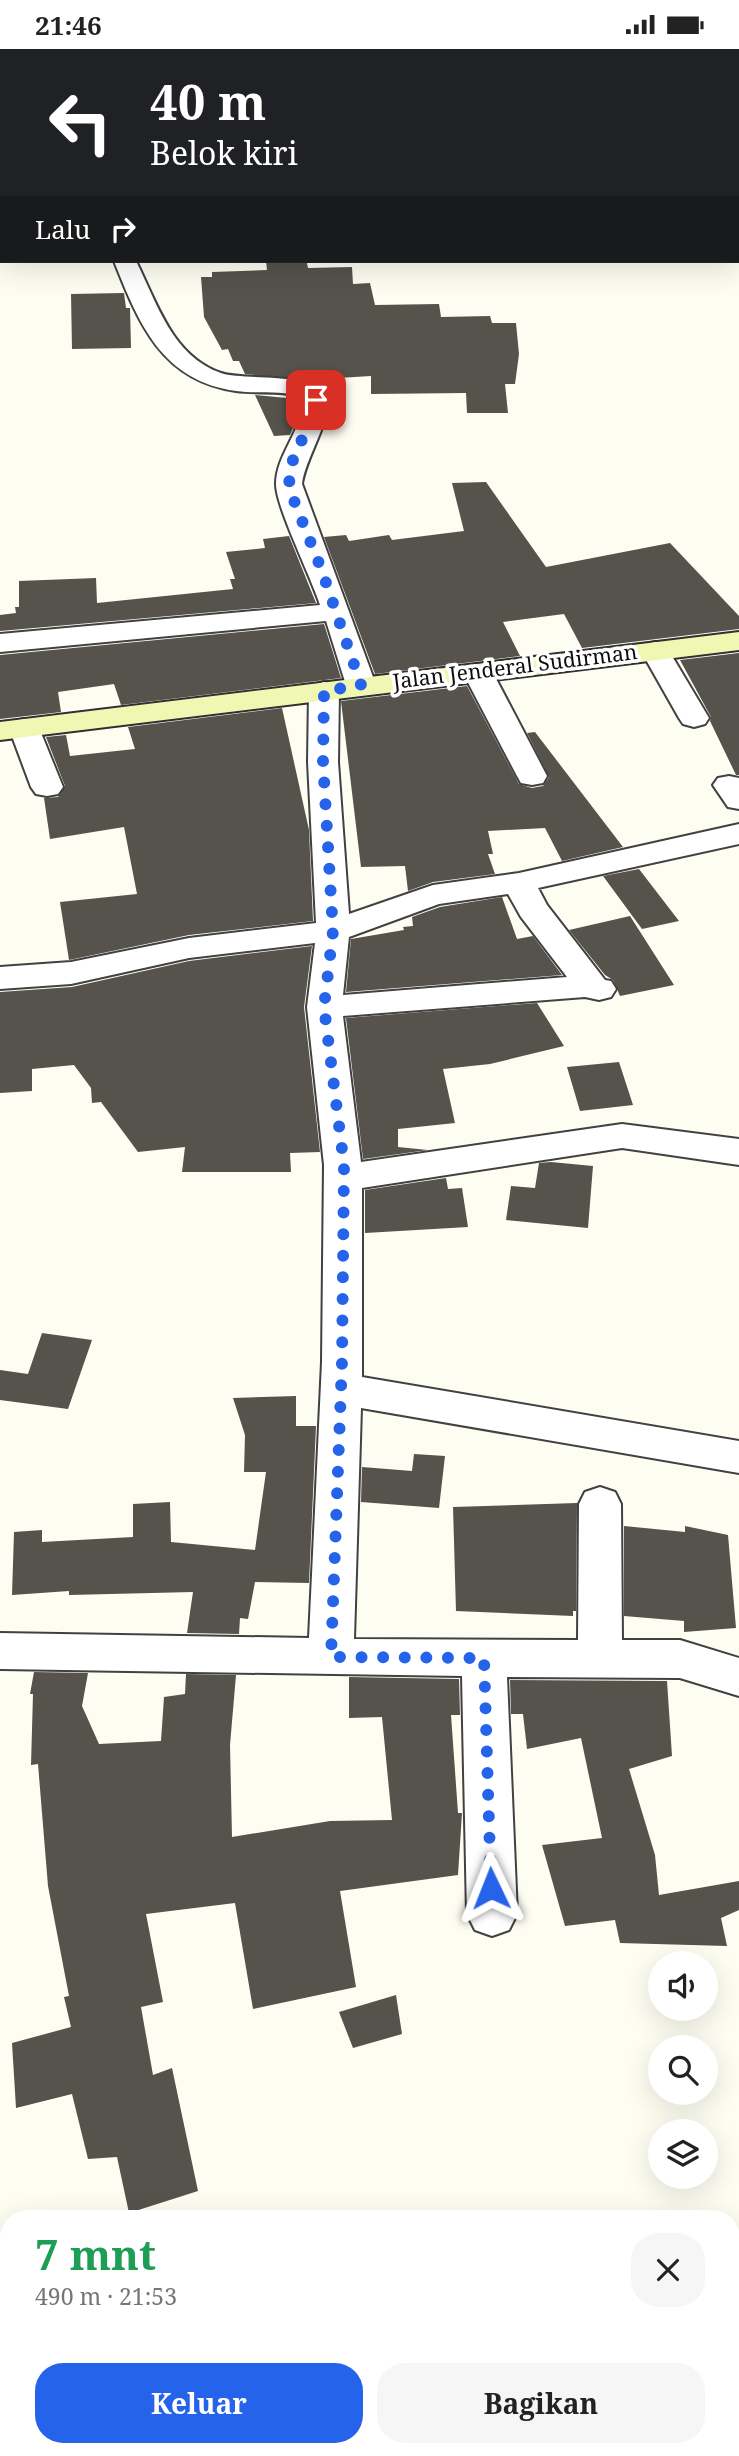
<!DOCTYPE html>
<html lang="id">
<head>
<meta charset="utf-8">
<style>
  :root { --surface:#fff; --page:#f6f6f6; --text:#222; --muted:#767676; --accent:#2563eb }
  body { margin:0; font-family:"Noto Serif",serif; background:var(--page); color:var(--text); height:100vh; display:flex; flex-direction:column; font-size:26px; white-space:nowrap }
  * { box-sizing:border-box; margin:0 }
  p { font-size:23px; color:var(--muted) }
  .icon { flex:none; width:38px; height:38px; fill:none; stroke:currentColor; stroke-width:2; stroke-linecap:round; stroke-linejoin:round }
  .map { position:relative; flex:1; overflow:hidden }
  .side { position:absolute; left:0px; top:2161px; width:740px; height:247px; display:flex; flex-direction:column; background:var(--surface); border-radius:28px 28px 0 0; box-shadow:0 7px 28px #0002 }
  .side>* { flex:none }
  .banner { position:absolute; left:0px; top:0px; width:740px; height:214px; box-shadow:0 7px 28px #0002; background:#202124; color:#fff; overflow:hidden }
  .fabs { position:absolute; left:648px; top:1902px; display:grid; gap:14px }
  .fabs a { display:grid; place-items:center; width:70px; height:70px; border-radius:50%; background:var(--surface); box-shadow:0 7px 28px #0002; font-size:35px }
  .pin { position:absolute; display:grid; place-items:center; width:60px; height:60px; color:#fff; margin:-30px; border-radius:14px; box-shadow:0 4px 10px #0006 }
  .me { position:absolute; width:77px; margin:-38px; rotate:358deg; stroke-linejoin:round; filter:drop-shadow(0 0 5px #0008) }
  .turn { display:flex; align-items:center; gap:24px; height:147px; padding:0 35px; font-size:32px }
  .turn .icon { width:91px; height:91px; stroke-width:2.5 }
  .turn b { display:block; font-size:49px; line-height:60px }
  .then { display:flex; align-items:center; height:66px; padding:0 35px; background:#0003; gap:14px; font-size:26px }
  .round { display:grid; place-items:center; flex:none; width:74px; height:74px; border-radius:28px; background:var(--page) }
  .headline { display:flex; align-items:center; justify-content:space-between; height:119px; padding:0 35px }
  h1 { font-size:42px; font-weight:700; line-height:52px; color:#1e9e55 }
  .cta { display:flex; gap:14px; margin-top:auto; padding:14px 35px }
  .cta a { flex:1; height:80px; border-radius:28px; background:var(--accent); color:#fff; font-size:28px; font-weight:700; line-height:80px; text-align:center }
  .cta a+a { background:var(--page); color:var(--text) }
  .status { display:flex; justify-content:space-between; align-items:center; height:49px; padding:0 35px; background:var(--surface); direction:ltr }
  .status svg { height:19px; fill:currentColor }
  .map>svg:first-child { display:block }
</style>
</head>
<body>
<div class="status"><b>21:46</b><svg viewBox="0 0 49 12"><path d="M0 12V9h3v3zM5 12V6h3v6zM10 12V3h3v9zM15 12V0h3v12zM26 1h20v11H26zM47 4h2v5h-2z"/></svg></div>
<div class="map">
<svg width="739" height="2407" viewBox="0 0 739 2407">
  <rect width="100%" height="100%" fill="#fdfdf1"/>
  <g fill="none" stroke-linecap="round" stroke-linejoin="round">
    <path fill="#bad0f0" fill-rule="evenodd" d="M 376,0 L 410,0 L 410,2 L 376,2 Z
      M 738,175 L 739,175 L 739,199 L 738,199 Z"/>
  </g>
  <path fill="#56524c" d="M 266,212 L 307,214 L 308,219 L 352,218 L 353,235 L 370,234 L 375,256 L 439,255 L 441,268 L 490,267 L 492,274 L 516,274 L 519,305 L 515,335 L 505,335 L 508,364 L 467,364 L 466,344 L 371,345 L 371,327 L 305,331 L 245,325 L 239,312 L 233,312 L 228,300 L 222,301 L 204,268 L 201,228 L 212,228 L 212,223 L 267,221 Z
    M 124,244 L 126,259 L 130,259 L 131,299 L 72,300 L 71,245 Z
    M 255,346 L 298,350 L 297,370 L 290,386 L 274,387 Z
    M 486,433 L 546,518 L 670,494 L 739,567 L 739,580 L 582,599 L 564,565 L 503,573 L 520,607 L 375,625 L 324,488 L 346,486 L 349,492 L 389,486 L 392,491 L 464,482 L 452,434 Z
    M 289,487 L 316,554 L 0,582 L 0,566 L 16,564 L 15,558 L 19,558 L 19,532 L 96,529 L 97,554 L 233,540 L 230,530 L 235,530 L 226,503 L 265,499 L 263,490 Z
    M 324,575 L 341,629 L 121,656 L 114,635 L 58,643 L 61,663 L 0,670 L 0,606 Z
    M 739,604 L 739,726 L 736,726 L 710,672 L 711,668 L 680,611 Z
    M 467,637 L 519,735 L 532,739 L 543,737 L 549,728 L 527,684 L 535,683 L 623,798 L 562,812 L 545,779 L 488,782 L 493,805 L 488,805 L 495,825 L 433,833 L 408,842 L 405,817 L 361,818 L 341,652 Z
    M 282,659 L 309,781 L 313,872 L 189,886 L 69,911 L 60,853 L 137,845 L 124,778 L 50,790 L 44,749 L 58,748 L 65,737 L 46,688 L 66,686 L 70,707 L 135,700 L 128,678 Z
    M 639,820 L 679,872 L 642,880 L 603,827 Z
    M 502,848 L 517,890 L 533,887 L 562,926 L 346,943 L 351,890 L 404,881 L 403,878 L 413,877 L 412,868 L 440,858 Z
    M 630,867 L 674,936 L 620,947 L 613,931 L 605,926 L 569,881 Z
    M 312,897 L 304,958 L 320,1103 L 290,1104 L 291,1123 L 182,1123 L 185,1098 L 138,1103 L 101,1053 L 92,1054 L 91,1039 L 74,1016 L 32,1020 L 32,1042 L 0,1044 L 0,943 L 72,938 L 189,912 Z
    M 537,954 L 564,997 L 490,1015 L 443,1020 L 455,1074 L 398,1080 L 398,1098 L 428,1101 L 363,1110 L 346,969 Z
    M 619,1013 L 633,1056 L 580,1062 L 567,1018 Z
    M 551,1113 L 593,1117 L 588,1179 L 506,1171 L 511,1137 L 535,1139 L 539,1114 Z
    M 446,1129 L 448,1140 L 462,1139 L 468,1178 L 365,1184 L 365,1141 Z
    M 42,1284 L 92,1291 L 68,1360 L 0,1351 L 0,1321 L 28,1325 Z
    M 296,1347 L 296,1377 L 316,1377 L 309,1534 L 255,1533 L 248,1570 L 240,1569 L 239,1585 L 187,1584 L 193,1543 L 69,1546 L 69,1542 L 12,1546 L 14,1483 L 42,1481 L 42,1493 L 133,1488 L 133,1455 L 170,1453 L 171,1493 L 255,1501 L 266,1423 L 244,1423 L 245,1386 L 233,1349 Z
    M 414,1405 L 445,1407 L 439,1459 L 361,1453 L 362,1418 L 412,1422 Z
    M 577,1454 L 576,1562 L 573,1562 L 573,1567 L 456,1562 L 453,1458 Z
    M 624,1477 L 685,1483 L 685,1477 L 728,1486 L 736,1579 L 684,1583 L 684,1572 L 624,1567 Z
    M 34,1623 L 88,1624 L 82,1657 L 99,1695 L 161,1692 L 164,1648 L 185,1645 L 186,1625 L 236,1626 L 230,1696 L 232,1788 L 330,1772 L 392,1771 L 382,1668 L 349,1669 L 349,1628 L 459,1630 L 460,1666 L 451,1666 L 458,1764 L 462,1764 L 458,1826 L 340,1842 L 356,1938 L 253,1960 L 235,1854 L 146,1865 L 163,1953 L 141,1958 L 153,2026 L 172,2019 L 198,2142 L 129,2164 L 117,2108 L 88,2110 L 72,2045 L 16,2059 L 12,1994 L 71,1978 L 64,1948 L 69,1947 L 48,1837 L 38,1715 L 31,1716 L 33,1645 L 30,1645 Z
    M 510,1631 L 667,1632 L 672,1707 L 629,1720 L 655,1806 L 659,1846 L 739,1832 L 739,1861 L 721,1869 L 727,1897 L 620,1894 L 615,1871 L 565,1877 L 542,1796 L 602,1789 L 581,1689 L 527,1700 L 523,1665 L 511,1665 Z
    M 396,1946 L 402,1985 L 353,1999 L 339,1963 Z"/>
  <g fill="none" stroke-linecap="round" stroke-linejoin="round">
    <defs>
      <path id="minor" d="M 86,0 L 106,0 L 107,2 L 87,2 Z
        M 114,212 L 136,212 C 157,254 172,307 221,324 C 243,332 320,322 326,348 C 332,372 305,409 302,435 L 376,636 L 371,642 L 361,645 L 351,642 L 346,636 L 326,572 L 0,603 L 0,585 L 320,556 C 311,528 276,458 276,435 C 276,404 306,379 301,348 C 282,341 257,345 236,342 C 162,332 139,275 114,212 Z
        M 655,593 L 665,596 L 669,602 L 709,669 L 705,675 L 694,678 L 683,675 L 679,669 L 641,602 L 645,596 Z
        M 478,615 L 488,618 L 493,624 L 547,727 L 543,734 L 532,736 L 521,734 L 517,727 L 463,624 L 468,618 Z
        M 324,633 L 334,636 L 339,642 L 338,713 L 349,865 L 433,836 L 519,824 L 739,775 L 739,795 L 538,839 L 547,856 L 605,931 L 611,932 L 616,940 L 611,948 L 599,951 L 585,948 L 343,967 L 361,1113 L 622,1075 L 739,1090 L 739,1116 L 622,1099 L 362,1139 L 362,1328 L 739,1392 L 739,1424 L 361,1359 L 354,1590 L 578,1591 L 579,1455 L 585,1443 L 600,1438 L 615,1443 L 621,1455 L 622,1591 L 680,1591 L 739,1609 L 739,1647 L 680,1629 L 507,1628 L 517,1865 L 509,1881 L 492,1887 L 475,1881 L 467,1865 L 462,1627 L 0,1620 L 0,1584 L 309,1589 L 322,1313 L 324,1116 L 307,958 L 315,894 L 189,909 L 71,935 L 0,940 L 0,918 L 71,913 L 189,889 L 316,874 L 308,713 L 309,642 L 314,636 ZM 508,845 L 521,868 L 567,928 L 343,946 L 349,888 L 439,855 Z
        M 24,670 L 35,673 L 39,679 L 63,738 L 58,745 L 47,747 L 36,745 L 31,738 L 9,679 L 13,673 Z
        M 729,727 L 739,729 L 739,760 L 728,758 L 713,736 L 718,729 Z"/>
      <path id="secondary" d="M 739,583 L 739,601 L 0,691 L 0,673 Z"/>
    </defs>
    <use href="#minor" stroke="#414141" stroke-width="4"/>
    <use href="#secondary" stroke="#303030" stroke-width="4"/>
    <use href="#minor" fill="#fff" fill-rule="evenodd"/>
    <use href="#secondary" fill="#f0f7b3" fill-rule="evenodd"/>
  </g>
  <g fill="none" stroke-linecap="round" stroke-linejoin="round">
    <path stroke="#2563eb" stroke-width="12" stroke-dasharray="0 21.6" d="M 316,351 L 311,370 L 290,418 L 289,439 L 322,522 L 361,636 L 324,642 L 323,713 L 333,882 L 324,958 L 344,1116 L 342,1313 L 331,1608 L 484,1609 L 491,1839"/>
  </g>
  <g text-anchor="middle" stroke-width="7" stroke-linejoin="round" paint-order="stroke">
    <g font-size="21" fill="#0e0e0e" stroke="#fff">
      <text transform="translate(515 618) rotate(-7)" y="7">Jalan Jenderal Sudirman</text>
    </g>
  </g>
</svg>
<div class="fabs">
<a><svg class="icon" aria-label="sound" viewBox="0 0 24 24"><path d="M4 9h4l5-4v14l-5-4H4zM17 9q2 3 0 6"/></svg></a>
<a><svg class="icon" aria-label="search" viewBox="0 0 24 24"><circle cx="10" cy="10" r="6"/><path d="M15 15l6 6"/></svg></a>
<a><svg class="icon" aria-label="layers" viewBox="0 0 24 24"><path d="M12 4l9 5-9 5-9-5zM3 14l9 5 9-5"/></svg></a>
</div>
<div class="pin" style="left:316px;top:351px;background:#d93025"><svg class="icon" aria-label="arrive" viewBox="0 0 24 24"><path d="M6 21V4h12l-3 4 3 4H6"/></svg></div>
<svg class="me" style="left:491px;top:1839px" viewBox="-20 -20 40 40"><path d="M0-17L14 15 0 8-14 15z" fill="#2563eb" stroke="#fff" stroke-width="4"/></svg>
<div class="banner">
<div class="turn"><svg class="icon" aria-label="left" viewBox="0 0 24 24"><path d="M17 20v-9H6M10 6l-5 5 5 5"/></svg><div><b>40 m</b>Belok kiri</div></div>
<div class="then">Lalu<svg class="icon" aria-label="right" viewBox="0 0 24 24"><path d="M7 20v-9h11M14 6l5 5-5 5"/></svg></div>
</div>
<section class="side">
<div class="headline"><div><h1>7 mnt</h1><p>490 m · 21:53</p></div><a class="round"><svg class="icon" aria-label="close" viewBox="0 0 24 24"><path d="M6 6l12 12M18 6L6 18"/></svg></a></div>
<div class="cta"><a>Keluar</a><a>Bagikan</a></div>
</section>
</div>
</body>
</html>
